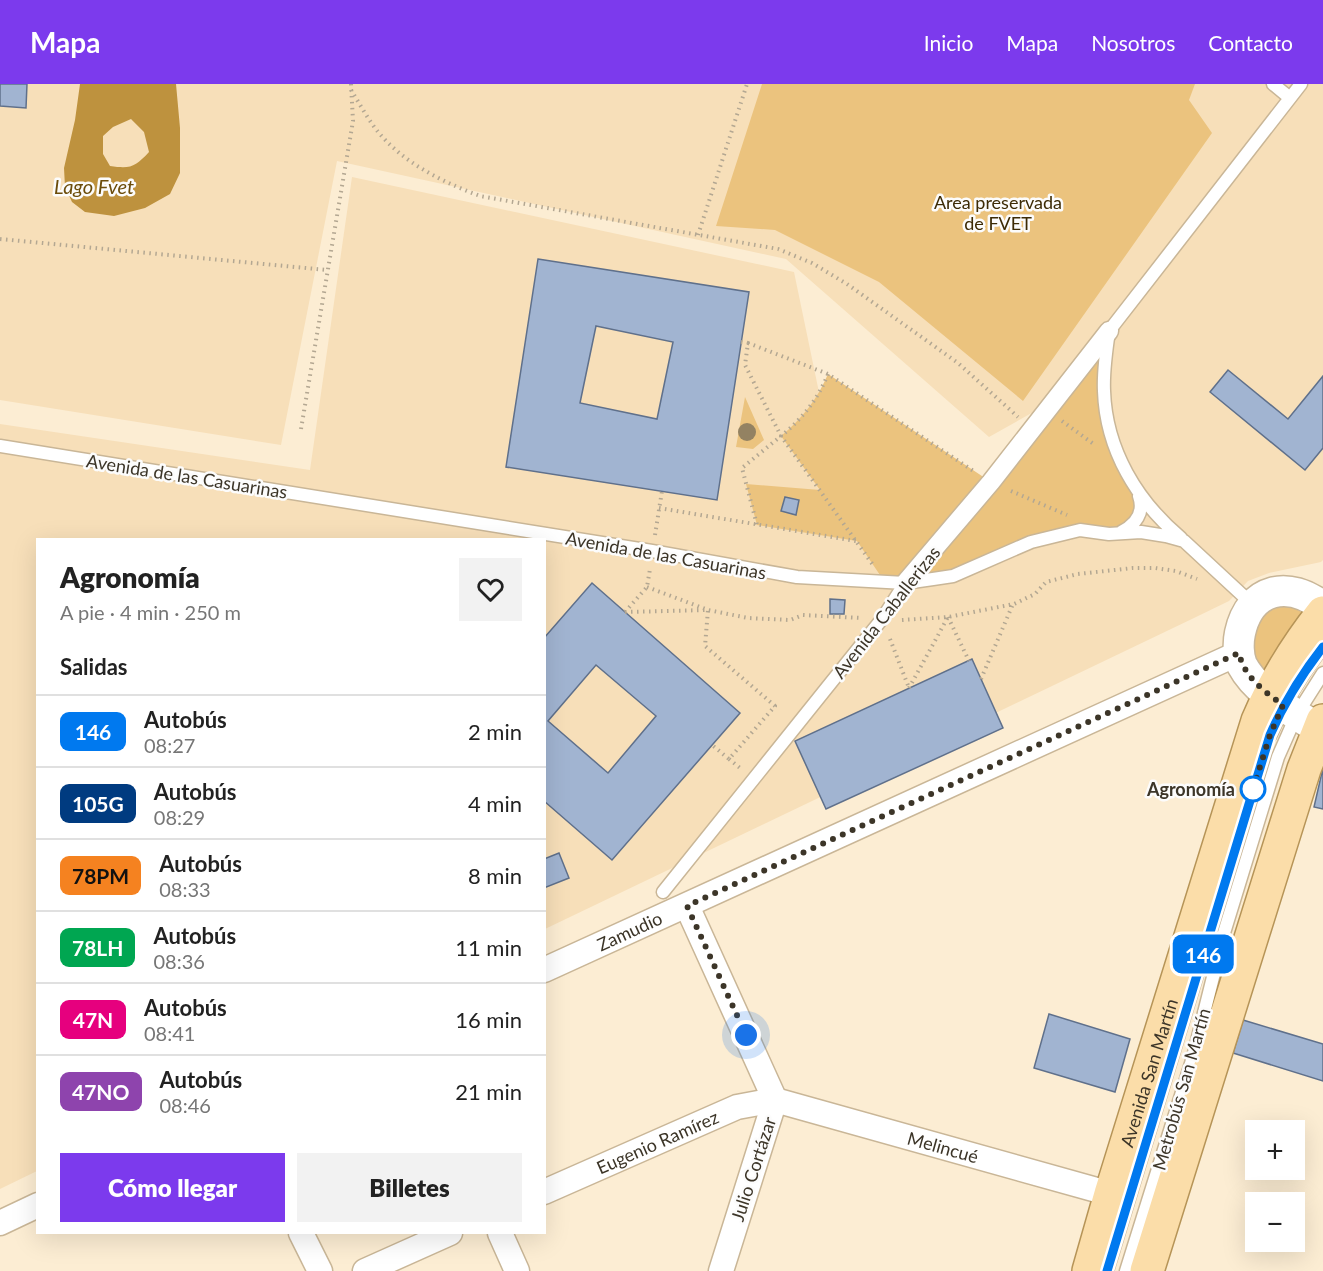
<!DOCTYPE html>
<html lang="es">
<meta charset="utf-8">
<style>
:root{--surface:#fff;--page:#f2f2f2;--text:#222;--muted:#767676;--line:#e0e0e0;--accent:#7c3aed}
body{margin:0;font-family:Lato,sans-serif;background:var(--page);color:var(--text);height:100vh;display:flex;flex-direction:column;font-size:22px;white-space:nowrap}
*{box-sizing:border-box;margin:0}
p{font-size:20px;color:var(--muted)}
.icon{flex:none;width:33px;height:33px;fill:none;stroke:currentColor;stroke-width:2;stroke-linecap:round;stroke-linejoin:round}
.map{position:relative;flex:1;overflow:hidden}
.panel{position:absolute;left:36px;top:454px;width:510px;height:696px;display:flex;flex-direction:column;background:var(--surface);border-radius:0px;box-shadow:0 6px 24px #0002}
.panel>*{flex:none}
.badge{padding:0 12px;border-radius:9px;font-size:21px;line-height:39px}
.tools{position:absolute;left:1245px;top:1036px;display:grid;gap:12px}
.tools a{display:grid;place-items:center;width:60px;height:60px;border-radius:0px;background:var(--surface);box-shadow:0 6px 24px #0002;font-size:30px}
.you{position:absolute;width:30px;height:30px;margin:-15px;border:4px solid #fff;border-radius:50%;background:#1a73e8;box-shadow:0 0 0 9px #1a73e833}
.map>.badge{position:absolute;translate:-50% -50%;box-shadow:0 0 0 3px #fff}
h2{padding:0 24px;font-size:22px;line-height:54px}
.round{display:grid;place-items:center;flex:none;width:63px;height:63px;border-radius:0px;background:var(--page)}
.overview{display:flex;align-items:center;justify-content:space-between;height:102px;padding:0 24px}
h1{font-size:28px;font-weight:800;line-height:45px}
.button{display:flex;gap:12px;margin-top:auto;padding:12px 24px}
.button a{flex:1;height:69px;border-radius:0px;background:var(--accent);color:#fff;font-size:24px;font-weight:800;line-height:69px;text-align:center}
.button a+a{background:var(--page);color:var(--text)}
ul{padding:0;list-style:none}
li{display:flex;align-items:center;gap:18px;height:72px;padding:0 24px;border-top:2px solid var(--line)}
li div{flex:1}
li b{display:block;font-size:22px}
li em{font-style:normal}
li .badge{min-width:66px;font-weight:700;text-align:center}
header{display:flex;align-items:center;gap:36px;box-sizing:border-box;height:84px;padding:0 30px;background:var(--accent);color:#fff}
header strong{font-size:28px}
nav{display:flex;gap:33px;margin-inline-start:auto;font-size:21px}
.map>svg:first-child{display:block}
.built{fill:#f7dfb9}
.green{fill:#ebc37e}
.water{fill:#be923e;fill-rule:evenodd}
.building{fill:#a1b4d1;stroke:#5f708b;stroke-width:1.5;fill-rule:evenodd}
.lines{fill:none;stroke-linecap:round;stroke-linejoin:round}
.service-casing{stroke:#c9b697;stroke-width:15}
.pedestrian-casing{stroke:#c9b697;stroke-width:21}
.minor-casing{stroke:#c9b697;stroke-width:27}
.tertiary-casing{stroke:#c9b697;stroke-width:33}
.primary-casing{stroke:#b69457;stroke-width:36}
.path{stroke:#b3a792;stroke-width:4;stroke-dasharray:1.5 4.5;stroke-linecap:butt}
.service{stroke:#fff;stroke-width:12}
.pedestrian{stroke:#fff;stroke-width:18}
.minor{stroke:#fff;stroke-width:24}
.tertiary{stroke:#fff;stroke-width:30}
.primary{stroke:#fbdda9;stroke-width:33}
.tree{fill:#938262}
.line-casing{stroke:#fff;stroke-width:14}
.line{stroke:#0079ef;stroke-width:9}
.walk{stroke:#3c3528;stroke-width:6;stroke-dasharray:0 10.8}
.stop-dot{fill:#fff;stroke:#0079ef;stroke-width:3}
.labels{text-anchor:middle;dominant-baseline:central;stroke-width:5;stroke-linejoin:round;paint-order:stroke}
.park-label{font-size:18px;fill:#3d2b05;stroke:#fcfcfc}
.street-label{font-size:18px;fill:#3c3528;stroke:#fcfcfc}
.stop-label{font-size:18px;font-weight:bold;fill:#3c3528;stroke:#fcfcfc;text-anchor:end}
.water-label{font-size:20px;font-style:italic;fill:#6c4d0b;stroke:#fcfcfc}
</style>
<header>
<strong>Mapa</strong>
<nav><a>Inicio</a><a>Mapa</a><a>Nosotros</a><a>Contacto</a></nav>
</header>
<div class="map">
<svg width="1323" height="1187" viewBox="0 0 1323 1187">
<rect width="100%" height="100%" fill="#fcedd3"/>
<path class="built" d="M 0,0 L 1323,0 L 1323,476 L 1321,478 L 1269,489 L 1248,497 L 1229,517 L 1194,534 L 545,845 L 544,456 L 38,456 L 37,1087 L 0,1105 L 0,340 L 310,386 L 352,93 L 794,188 L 847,443 L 1042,376 L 1055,316 L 989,353 L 786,175 L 337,77 L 281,361 L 0,316 Z"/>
<path class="green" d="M 762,0 L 1195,0 L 1189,16 L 1212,49 L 1023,317 L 879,198 L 775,146 L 716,142 Z
M 1109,247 L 1108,339 L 1141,417 L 1130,444 L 1080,446 L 953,492 L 884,497 L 857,457 L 757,441 L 746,400 L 820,406 L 781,352 C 802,335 818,314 828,290 L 991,398 Z
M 745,313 L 764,356 L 753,365 L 736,363 Z
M 1284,522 L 1293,523 L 1310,533 L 1268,594 L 1256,577 L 1252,567 L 1253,545 L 1266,527 Z"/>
<path class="water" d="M 80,0 L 176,0 L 180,44 L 180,89 L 170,110 L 145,124 L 114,132 L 85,128 L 72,118 L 65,103 L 64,84 L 75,36 ZM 131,35 L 144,48 L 149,68 C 135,83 131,85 110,82 L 103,70 L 103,52 L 113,43 Z"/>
<path class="building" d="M 0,0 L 27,0 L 26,24 L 0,22 Z
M 538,175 L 749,208 L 717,416 L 506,383 ZM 596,242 L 673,258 L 657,335 L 580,319 Z
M 1228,286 L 1288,335 L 1323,292 L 1323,364 L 1305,386 L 1210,308 Z
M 785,413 L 799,416 L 796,431 L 781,427 Z
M 592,499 L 740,629 L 612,776 L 544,717 L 544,554 ZM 596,581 L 656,632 L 608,689 L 548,637 Z
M 830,515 L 845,516 L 844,530 L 830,530 Z
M 972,575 L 1003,644 L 826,725 L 795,657 Z
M 1323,684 L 1323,725 L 1314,723 Z
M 559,769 L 569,794 L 544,804 L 544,775 Z
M 1049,930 L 1130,955 L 1115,1008 L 1034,984 Z
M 1243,936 L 1323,960 L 1323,997 L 1233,969 Z"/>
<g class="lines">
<g class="service-casing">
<path id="service" d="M 1273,0 L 1290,14
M 0,362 L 652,467 L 797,493 L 905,499 L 933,495 L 953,492 L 1031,458 L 1080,446 L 1109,450 L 1141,448 L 1166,452 L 1184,457 L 1252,520
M 1121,448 C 1135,441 1145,429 1139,412
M 1181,454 C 1137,417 1106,366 1104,307 C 1103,287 1106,267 1109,247 L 1301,0
M 1270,652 C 1284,619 1301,591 1323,563
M 663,808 L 882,535 L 905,499
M 1107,1187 L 1227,792
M 1126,1187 L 1193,973 L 1224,849 L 1278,673 L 1297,630 L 1323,589"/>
</g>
<g class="pedestrian-casing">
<path id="pedestrian" d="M 905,499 L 991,398 L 1109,247"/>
</g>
<g class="minor-casing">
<g id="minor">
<path d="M 687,822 L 775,1016 L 721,1187"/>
<path id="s1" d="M 544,886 L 1239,569"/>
<path id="s2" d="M 544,1108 L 737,1023 L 775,1016 L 1111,1110"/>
<path d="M 0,1139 L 38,1121"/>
<path d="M 301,1149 L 320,1187"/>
<path d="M 500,1149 L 517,1187"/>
<path d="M 365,1187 L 450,1149"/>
</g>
</g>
<g class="tertiary-casing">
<path id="tertiary" d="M 1323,523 C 1289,496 1250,503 1240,549 C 1238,558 1238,572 1242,581 C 1258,611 1296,629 1323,648"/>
</g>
<g class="primary-casing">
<g id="primary">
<path id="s3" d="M 1089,1187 L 1111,1110 L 1258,637 C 1275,597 1296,563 1323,529"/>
<path d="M 1147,1187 L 1304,685 L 1323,637"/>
</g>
</g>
<path class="path" d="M 351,6 C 360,20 368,36 379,49 C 405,80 443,98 480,112 L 778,165 L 812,179 L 847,200 L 958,279 L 1018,333
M 698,151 L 747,0
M 0,155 L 327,186
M 741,258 L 748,259 L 745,281 L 781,352 L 742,384 L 757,441
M 748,259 L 828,290 L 975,388
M 828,290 C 818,315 802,335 781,352 L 873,481
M 1062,337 L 1095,361
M 301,345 L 353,37 L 351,0
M 1011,407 L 1067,431
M 659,424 L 856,457
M 655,451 L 662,407
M 647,503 L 708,526 L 748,534 L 790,536 L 803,531 L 861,534
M 625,528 L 708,526 L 705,562 L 775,622 L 729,675 L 712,661
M 625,528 L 647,503 L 650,485
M 948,533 L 969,577
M 902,536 L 948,533 L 1014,520 L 1035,510 L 1046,498 L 1078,490 L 1133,484 L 1155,484 L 1176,487 L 1197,495
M 890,555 L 909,604
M 981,595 L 1013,520
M 909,604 L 948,533
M 729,675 L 740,684"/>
<use href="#service" class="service"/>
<use href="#pedestrian" class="pedestrian"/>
<use href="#minor" class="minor"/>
<use href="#tertiary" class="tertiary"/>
<use href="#primary" class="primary"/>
</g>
<circle class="tree" cx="747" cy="348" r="9"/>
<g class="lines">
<g class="line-casing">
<path id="line" d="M 1107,1187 L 1270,651 C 1284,619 1301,591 1323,563"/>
</g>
<use href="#line" class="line"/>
<path class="walk" d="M 746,951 L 687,822 L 1239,569 C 1244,593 1264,607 1283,621 L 1270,651 L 1253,705"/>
</g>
<circle class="stop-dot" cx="1253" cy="705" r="12"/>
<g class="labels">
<g class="park-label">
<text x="998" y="118">Area preservada<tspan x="998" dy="21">de FVET</tspan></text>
</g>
<g class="street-label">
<text transform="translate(187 392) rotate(9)">Avenida de las Casuarinas</text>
<text transform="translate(666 471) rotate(10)">Avenida de las Casuarinas</text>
<text transform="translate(886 528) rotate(-52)">Avenida Caballerizas</text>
<text stroke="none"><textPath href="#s1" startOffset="94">Zamudio</textPath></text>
<text stroke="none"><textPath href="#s3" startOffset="207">Avenida San Martín</textPath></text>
<text transform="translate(1181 1005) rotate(-74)">Metrobús San Martín</text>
<text stroke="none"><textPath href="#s2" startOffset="124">Eugenio Ramírez</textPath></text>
<text stroke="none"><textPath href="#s2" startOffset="424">Melincué</textPath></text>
<text transform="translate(753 1085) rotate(-72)">Julio Cortázar</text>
</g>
<g class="stop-label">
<text x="1235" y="705">Agronomía</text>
</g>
<g class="water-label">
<text x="94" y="102">Lago Fvet</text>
</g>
</g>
</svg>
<div class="tools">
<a>+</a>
<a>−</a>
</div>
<div class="you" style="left:746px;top:951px"></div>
<b class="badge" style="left:1203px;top:870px;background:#0079ef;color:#fff">146</b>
<section class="panel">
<div class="overview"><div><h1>Agronomía</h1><p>A pie · 4 min · 250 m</p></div><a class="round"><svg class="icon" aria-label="heart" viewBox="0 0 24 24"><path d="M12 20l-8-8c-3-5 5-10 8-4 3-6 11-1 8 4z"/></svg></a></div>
<h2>Salidas</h2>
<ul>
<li><span class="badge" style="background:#0079ef;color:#fff">146</span><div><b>Autobús</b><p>08:27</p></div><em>2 min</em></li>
<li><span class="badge" style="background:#003b80;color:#fff">105G</span><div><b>Autobús</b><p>08:29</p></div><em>4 min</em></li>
<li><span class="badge" style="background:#f58220;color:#111">78PM</span><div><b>Autobús</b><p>08:33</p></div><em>8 min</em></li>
<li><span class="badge" style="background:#00a651;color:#fff">78LH</span><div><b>Autobús</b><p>08:36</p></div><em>11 min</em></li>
<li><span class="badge" style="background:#e6007e;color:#fff">47N</span><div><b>Autobús</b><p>08:41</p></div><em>16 min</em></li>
<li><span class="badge" style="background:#8e44ad;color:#fff">47NO</span><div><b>Autobús</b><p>08:46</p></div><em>21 min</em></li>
</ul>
<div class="button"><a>Cómo llegar</a><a>Billetes</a></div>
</section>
</div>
